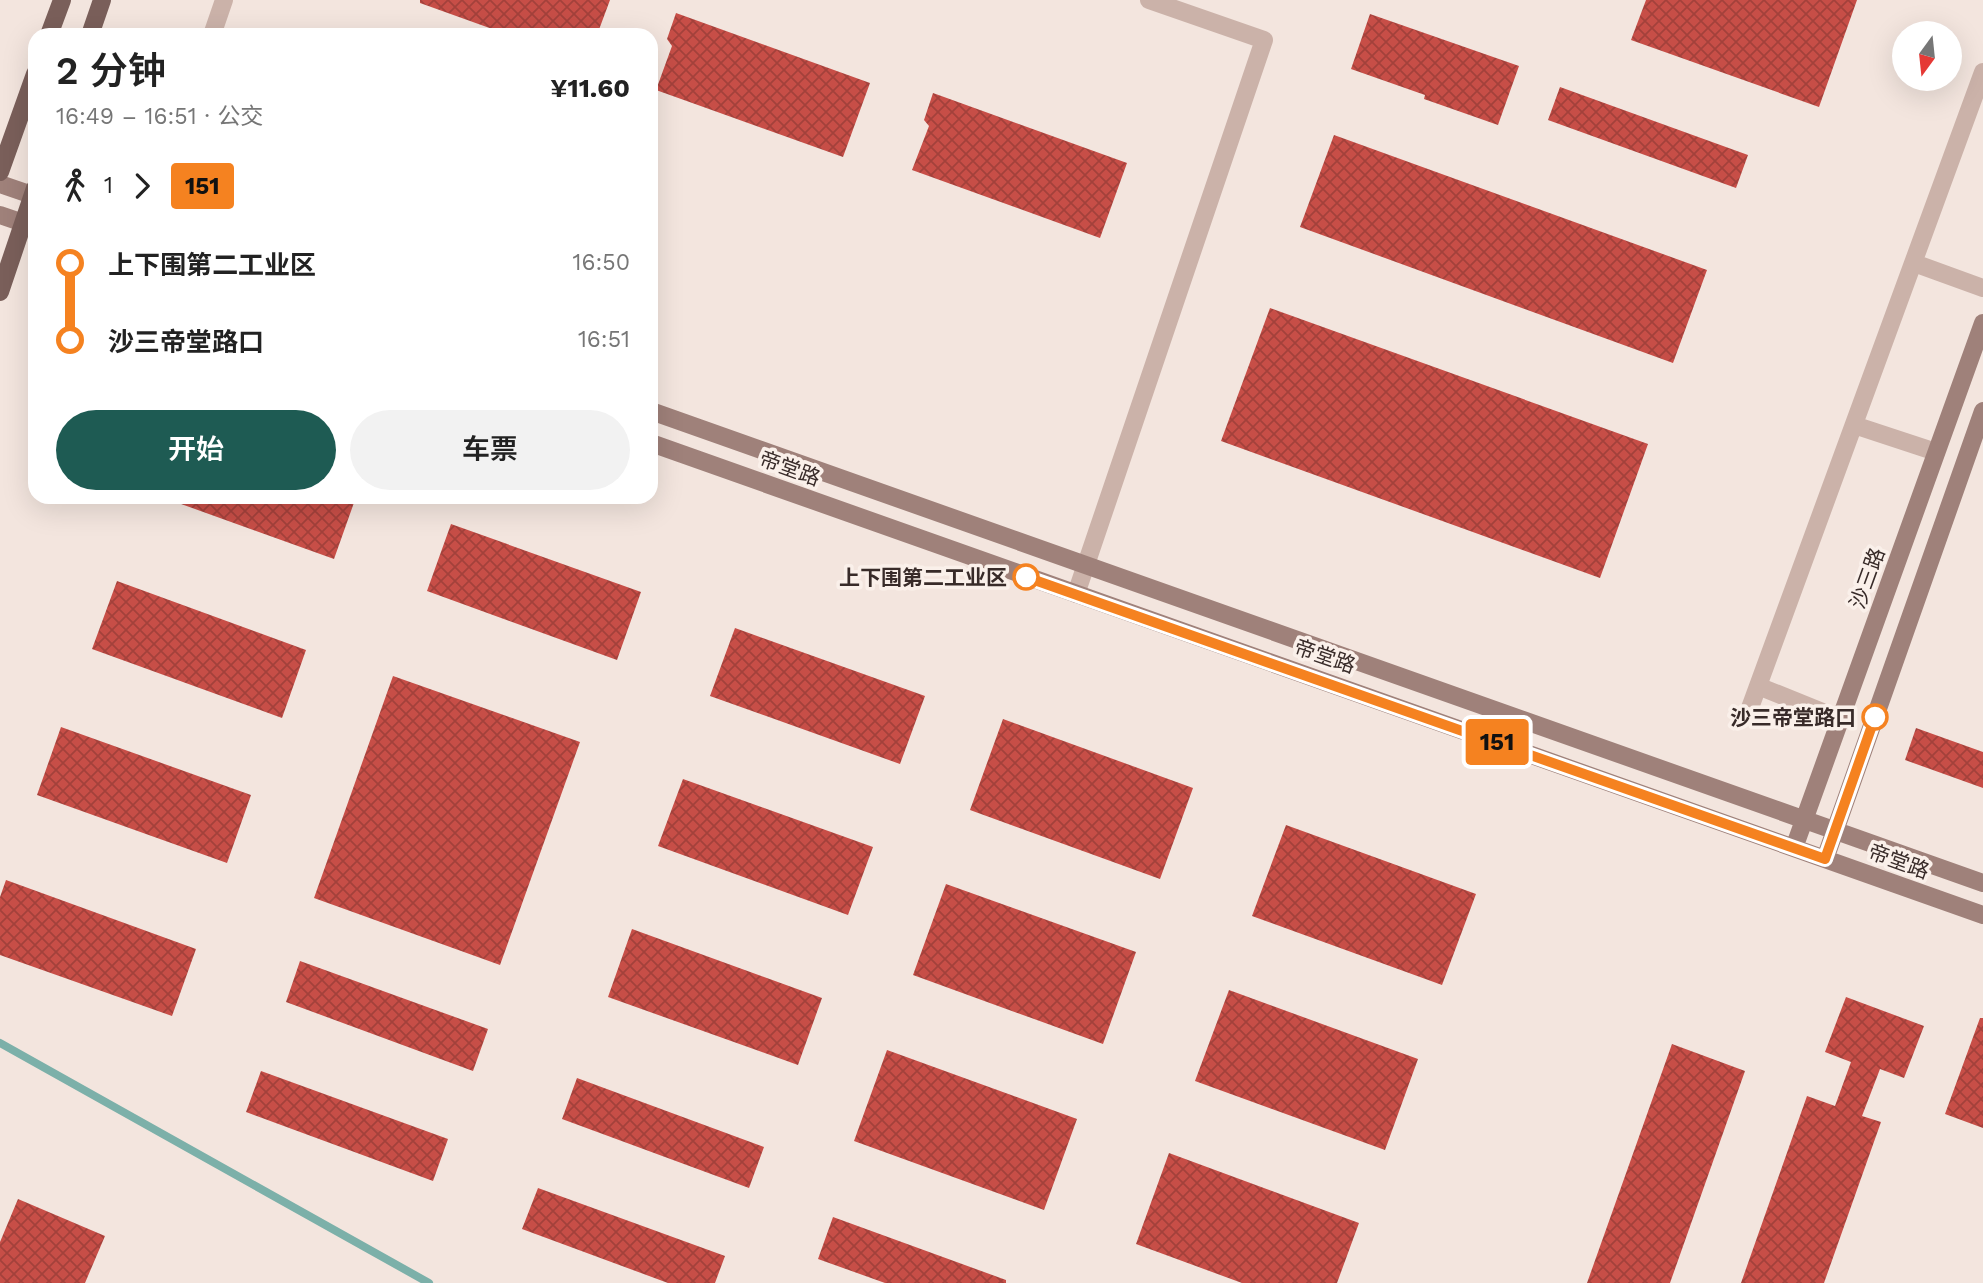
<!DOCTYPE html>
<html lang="zh">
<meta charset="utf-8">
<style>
:root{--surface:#fff;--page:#f2f2f2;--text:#222;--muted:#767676;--accent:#1e5b53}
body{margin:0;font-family:"Work Sans","Noto Sans SC",sans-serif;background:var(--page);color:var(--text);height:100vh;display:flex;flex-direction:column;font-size:26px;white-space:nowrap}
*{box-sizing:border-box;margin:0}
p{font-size:23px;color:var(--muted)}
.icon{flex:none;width:38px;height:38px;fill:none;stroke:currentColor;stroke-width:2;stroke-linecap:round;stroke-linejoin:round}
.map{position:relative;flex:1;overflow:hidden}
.drawer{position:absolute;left:28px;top:28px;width:630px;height:476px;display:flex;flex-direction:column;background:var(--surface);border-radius:21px;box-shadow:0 7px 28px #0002}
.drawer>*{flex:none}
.badge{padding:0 14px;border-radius:5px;font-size:24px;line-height:46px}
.needle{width:46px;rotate:195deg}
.tools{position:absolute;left:1892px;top:21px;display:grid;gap:14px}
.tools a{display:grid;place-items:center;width:70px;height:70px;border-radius:50%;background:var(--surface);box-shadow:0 7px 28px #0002;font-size:35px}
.map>.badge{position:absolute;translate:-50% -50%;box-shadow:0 0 0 4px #fff}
.legs{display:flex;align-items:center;gap:10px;height:77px;padding:0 28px;font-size:23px}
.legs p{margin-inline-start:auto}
.overview{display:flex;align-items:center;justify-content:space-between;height:119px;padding:0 28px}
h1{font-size:38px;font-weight:600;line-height:52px}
.action{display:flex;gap:14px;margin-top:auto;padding:14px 28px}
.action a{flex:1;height:80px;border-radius:42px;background:var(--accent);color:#fff;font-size:28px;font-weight:600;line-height:80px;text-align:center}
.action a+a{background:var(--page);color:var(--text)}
ul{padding:0 28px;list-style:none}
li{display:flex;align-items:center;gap:24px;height:77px;font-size:26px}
li i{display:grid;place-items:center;width:10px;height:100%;margin:0 9px;background:currentColor}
li i::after{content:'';width:18px;height:18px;margin:-9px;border:5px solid;border-radius:50%;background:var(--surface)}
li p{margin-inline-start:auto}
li:first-child i{background:linear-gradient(#0000 50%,currentColor 0)}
li:last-child i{background:linear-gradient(currentColor 50%,#0000 0)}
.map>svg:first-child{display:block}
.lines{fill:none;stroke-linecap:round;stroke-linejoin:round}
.stream{stroke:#7cb0a9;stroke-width:8}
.building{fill:url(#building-cross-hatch)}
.street{stroke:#cbb2a9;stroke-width:18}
.secondary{stroke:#9f817a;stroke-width:18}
.primary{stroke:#7a5f5a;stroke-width:18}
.line-1-casing{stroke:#fff;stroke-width:16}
.line-1{stroke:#f58220;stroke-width:10}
.stop-1-dot{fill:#fff;stroke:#f58220;stroke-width:3.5}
.labels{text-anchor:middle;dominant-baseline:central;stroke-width:7;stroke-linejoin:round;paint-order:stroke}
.street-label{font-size:21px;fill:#382b29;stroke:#faf0ea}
.stop-label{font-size:21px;font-weight:bold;fill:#382b29;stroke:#faf0ea;text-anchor:end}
</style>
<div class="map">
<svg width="1983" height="1283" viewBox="0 0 1983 1283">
<defs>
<pattern id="building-cross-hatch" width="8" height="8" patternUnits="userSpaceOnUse" patternTransform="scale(1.75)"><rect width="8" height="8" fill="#c74e47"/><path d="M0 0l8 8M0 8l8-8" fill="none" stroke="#a3413b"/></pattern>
</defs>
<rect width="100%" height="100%" fill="#f3e5de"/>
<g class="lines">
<path class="stream" d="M 0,1043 L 429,1283"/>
</g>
<path class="building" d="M 420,0 L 610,0 L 597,35 L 509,35 L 420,3 Z
M 1646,0 L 1857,0 L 1819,107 L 1631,40 Z
M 676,13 L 870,83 L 843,157 L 656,90 L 672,46 L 667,39 Z
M 1370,14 L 1519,66 L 1498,125 L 1424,99 L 1425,95 L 1351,69 Z
M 1560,87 L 1748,155 L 1736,188 L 1548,120 Z
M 933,93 L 1127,163 L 1100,238 L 912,170 L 929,126 L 924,120 Z
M 1334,135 L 1707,270 L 1673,363 L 1300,227 Z
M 1270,308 L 1648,444 L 1600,578 L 1221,441 Z
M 171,497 L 356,497 L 334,559 L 170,500 Z
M 451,524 L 641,592 L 617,660 L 427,591 Z
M 117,581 L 306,650 L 282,718 L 92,649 Z
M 735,628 L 925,696 L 900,764 L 710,696 Z
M 393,676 L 580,742 L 500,965 L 314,898 Z
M 1003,719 L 1193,788 L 1160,879 L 970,810 Z
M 61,727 L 251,795 L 227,863 L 37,795 Z
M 1916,728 L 1983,752 L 1983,788 L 1905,760 Z
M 683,779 L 873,847 L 848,915 L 658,846 Z
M 1286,825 L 1476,894 L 1442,985 L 1252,916 Z
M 6,880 L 196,949 L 172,1016 L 0,955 L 0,897 Z
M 946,884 L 1136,952 L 1103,1044 L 913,975 Z
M 632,929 L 822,998 L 798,1065 L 608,997 Z
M 300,961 L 488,1029 L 473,1071 L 286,1002 Z
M 1229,990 L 1418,1059 L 1385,1150 L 1195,1081 Z
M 1846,997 L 1924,1026 L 1904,1078 L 1880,1069 L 1862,1116 L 1881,1122 L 1824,1283 L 1741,1283 L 1807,1096 L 1835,1106 L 1851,1062 L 1825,1052 Z
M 1980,1018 L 1983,1018 L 1983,1128 L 1945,1114 Z
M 1672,1044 L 1745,1071 L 1670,1283 L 1587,1283 Z
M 887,1050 L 1077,1119 L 1044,1210 L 854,1141 Z
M 261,1071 L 448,1139 L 433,1181 L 246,1112 Z
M 577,1078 L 764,1147 L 749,1188 L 562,1119 Z
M 1169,1153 L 1359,1223 L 1337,1283 L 1242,1283 L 1136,1244 Z
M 538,1188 L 725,1256 L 715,1283 L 668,1283 L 522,1229 Z
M 18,1199 L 105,1236 L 85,1283 L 0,1283 L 0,1242 Z
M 833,1217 L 1006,1280 L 1006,1283 L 885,1283 L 818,1259 Z"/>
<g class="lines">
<path class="street" d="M 212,35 L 224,0
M 1914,263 L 1983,288
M 1854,425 L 1936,452
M 1076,594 L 1264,40 L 1149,0
M 1758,686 L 1840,719
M 1747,716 L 1983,72"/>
<path class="secondary" d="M 0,184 L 35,196
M 0,215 L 35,227
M 651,411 L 1983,883
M 651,443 L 1983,915
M 1794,848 L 1983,323
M 1825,859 L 1983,411"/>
<path class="primary" d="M 49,35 L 62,0
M 90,35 L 102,0
M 0,172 L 35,74
M 0,292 L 35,188"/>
</g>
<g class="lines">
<g class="line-1-casing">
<path id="line-1" d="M 1026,577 L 1825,859 L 1875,717"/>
</g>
<use href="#line-1" class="line-1"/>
</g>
<g class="stop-1-dot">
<circle cx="1026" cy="577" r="12"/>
<circle cx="1875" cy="717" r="12"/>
</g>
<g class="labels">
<g class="street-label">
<text transform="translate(790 468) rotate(20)">帝堂路</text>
<text transform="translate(1867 578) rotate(-70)">沙三路</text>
<text transform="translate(1325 656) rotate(19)">帝堂路</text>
<text transform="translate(1899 861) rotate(20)">帝堂路</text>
</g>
<g class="stop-label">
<text x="1007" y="577">上下围第二工业区</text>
<text x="1856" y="717">沙三帝堂路口</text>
</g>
</g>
</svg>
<div class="tools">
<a><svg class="needle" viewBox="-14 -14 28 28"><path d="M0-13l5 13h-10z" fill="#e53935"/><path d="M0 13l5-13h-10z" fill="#767676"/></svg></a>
</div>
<b class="badge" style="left:1497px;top:742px;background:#f58220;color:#111">151</b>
<section class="drawer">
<div class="overview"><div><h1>2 分钟</h1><p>16:49 – 16:51 · 公交</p></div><b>¥11.60</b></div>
<div class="legs"><svg class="icon" aria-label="walk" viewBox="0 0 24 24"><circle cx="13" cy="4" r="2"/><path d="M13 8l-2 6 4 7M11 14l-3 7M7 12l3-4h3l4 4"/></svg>1<svg class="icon" aria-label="forward" viewBox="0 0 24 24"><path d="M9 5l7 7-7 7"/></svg><b class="badge" style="background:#f58220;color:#111">151</b></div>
<ul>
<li><i style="color:#f58220"></i><b>上下围第二工业区</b><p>16:50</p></li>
<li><i style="color:#f58220"></i><b>沙三帝堂路口</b><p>16:51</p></li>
</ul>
<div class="action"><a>开始</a><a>车票</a></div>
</section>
</div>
